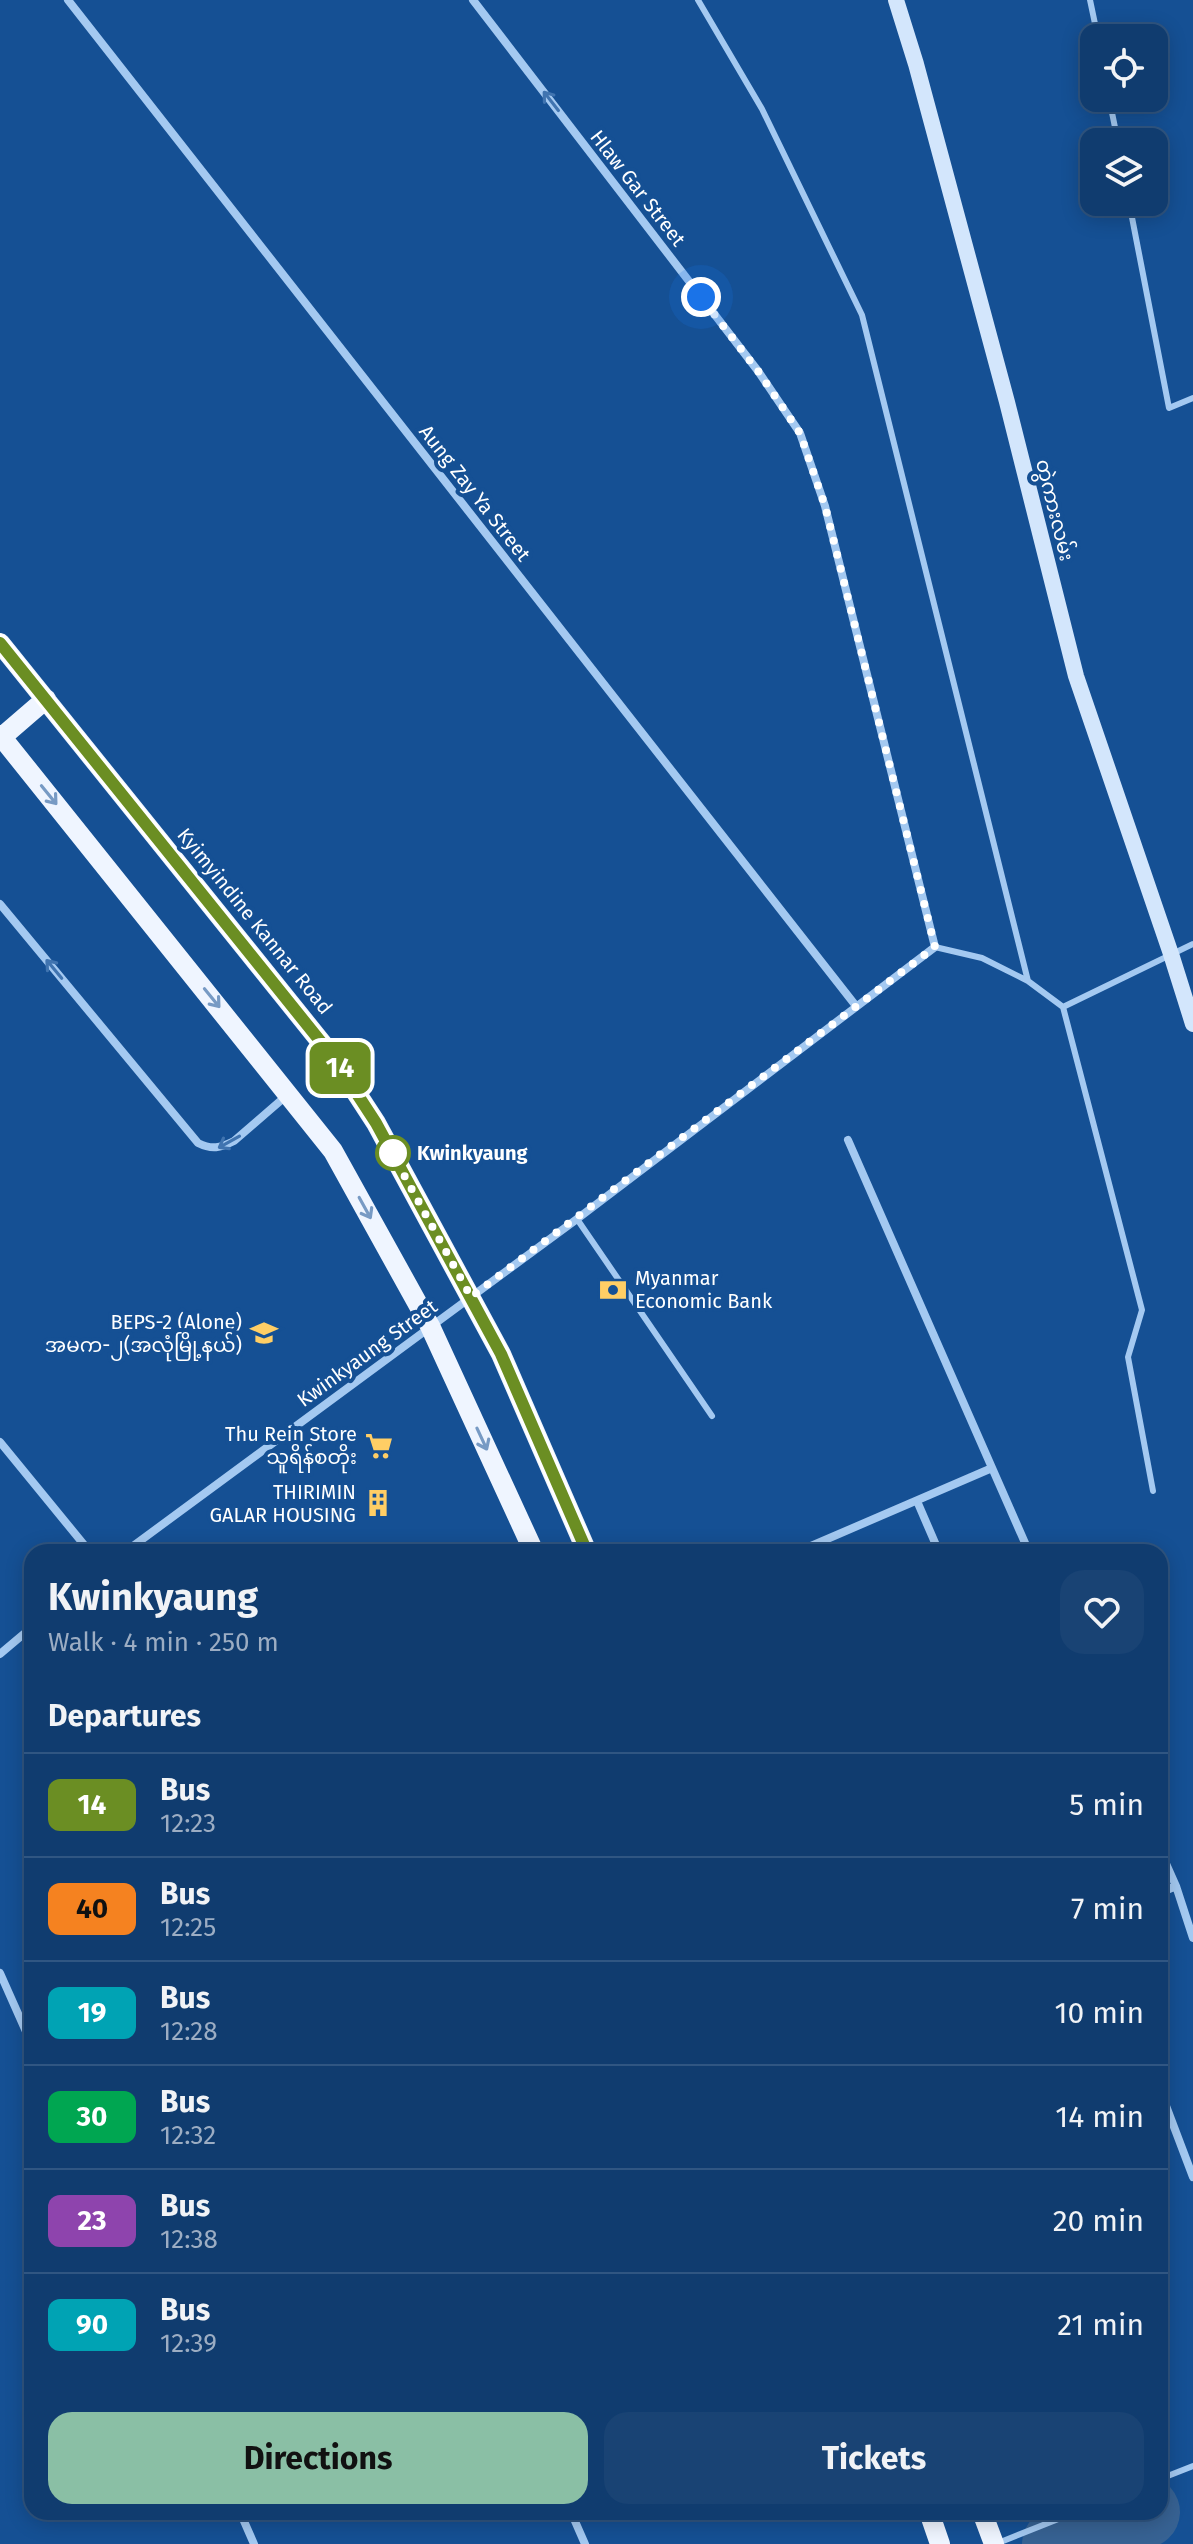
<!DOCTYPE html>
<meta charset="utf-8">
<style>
:root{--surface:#103c6f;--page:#194374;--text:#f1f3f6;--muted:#9cadc3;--line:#305682;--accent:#8abfa5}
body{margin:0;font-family:"Fira Sans","Noto Sans Myanmar",sans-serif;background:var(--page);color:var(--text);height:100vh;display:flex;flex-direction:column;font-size:30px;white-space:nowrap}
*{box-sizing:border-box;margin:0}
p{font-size:26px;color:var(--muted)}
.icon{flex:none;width:44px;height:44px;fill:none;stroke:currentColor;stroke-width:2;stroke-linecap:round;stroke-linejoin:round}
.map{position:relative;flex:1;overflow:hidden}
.details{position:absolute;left:24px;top:1544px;width:1144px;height:976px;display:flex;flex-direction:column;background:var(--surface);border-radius:24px;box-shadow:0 4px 20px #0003,0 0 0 2px var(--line)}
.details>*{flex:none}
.badge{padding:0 16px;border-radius:12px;font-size:28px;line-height:52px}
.fabs{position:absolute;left:1080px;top:24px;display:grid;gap:16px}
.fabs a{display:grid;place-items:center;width:88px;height:88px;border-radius:16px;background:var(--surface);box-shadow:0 4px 20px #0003,0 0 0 2px var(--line);font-size:40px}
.you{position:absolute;width:40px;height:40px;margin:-20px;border:6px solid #fff;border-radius:50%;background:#1a73e8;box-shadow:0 0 0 12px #1a73e833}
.map>.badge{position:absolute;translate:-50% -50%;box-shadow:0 0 0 4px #fff}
h2{padding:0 24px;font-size:30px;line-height:72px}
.round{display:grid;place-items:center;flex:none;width:84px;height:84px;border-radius:24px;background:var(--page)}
.summary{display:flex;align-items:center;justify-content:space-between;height:136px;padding:0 24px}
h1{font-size:38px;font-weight:700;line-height:60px}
.action{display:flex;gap:16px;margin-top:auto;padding:16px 24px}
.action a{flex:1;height:92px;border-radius:24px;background:var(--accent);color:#111;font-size:32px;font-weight:700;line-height:92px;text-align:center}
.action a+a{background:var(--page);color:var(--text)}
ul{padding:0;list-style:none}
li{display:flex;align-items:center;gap:24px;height:104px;padding:0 24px;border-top:2px solid var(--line)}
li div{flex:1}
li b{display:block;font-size:30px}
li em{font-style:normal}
li .badge{min-width:88px;font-weight:700;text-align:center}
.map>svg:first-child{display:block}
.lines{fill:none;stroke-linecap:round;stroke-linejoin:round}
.river{stroke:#376293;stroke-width:72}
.lane{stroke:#a4c9f1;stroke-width:6}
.street{stroke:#a4c9f1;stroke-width:8}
.secondary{stroke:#d3e6fc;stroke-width:16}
.primary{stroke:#eff5ff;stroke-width:20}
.oneway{stroke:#4074b0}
.oneway2{stroke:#779ac4}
.line-casing{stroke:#fff;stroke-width:18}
.line{stroke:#6b8e23;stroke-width:12}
.walk{stroke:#fff;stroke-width:8;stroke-dasharray:0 14.4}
.stop-dot{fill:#fff;stroke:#6b8e23;stroke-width:4}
.labels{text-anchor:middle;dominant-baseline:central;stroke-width:8;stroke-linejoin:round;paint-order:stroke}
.street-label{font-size:20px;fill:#fff;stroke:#155094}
.stop-label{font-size:20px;font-weight:bold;fill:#fff;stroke:#155094;text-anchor:start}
.poi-label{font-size:20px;fill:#fff;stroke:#155094;text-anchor:end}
</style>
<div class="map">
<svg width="1193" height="2544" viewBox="0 0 1193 2544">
<rect width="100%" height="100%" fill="#155094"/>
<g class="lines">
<path class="river" d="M 1058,2544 L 1144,2512"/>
<path class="lane" d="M 698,0 L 762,109 L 862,315 L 1028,981
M 1090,0 L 1098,38
M 1109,98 L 1118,142
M 1129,202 L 1169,408 L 1193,398
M 935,947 L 982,958 L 1028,981 L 1063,1007 L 1142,1310 L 1128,1357 L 1153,1491
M 1063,1007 L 1193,944
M 577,1219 L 712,1416
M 1160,2479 L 1193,2466
M 998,2543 L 1076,2512"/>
<path class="street" d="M 68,0 L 856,1006
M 0,904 L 198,1143 C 212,1150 220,1148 234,1141 L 286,1096
M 848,1140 L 1029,1552
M 0,1442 L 90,1552
M 917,1501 L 939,1552
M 125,1552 L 577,1219 L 935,947 L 825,506 L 800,433 L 758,371 L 473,0
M 797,1552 L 992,1468
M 0,1654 L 32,1627
M 1160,1850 L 1176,1886 L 1193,1938
M 1160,1893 L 1176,1886
M 0,1973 L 32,2045
M 1160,2090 L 1193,2177
M 240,2512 L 254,2544
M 571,2512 L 585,2544"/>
<path class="secondary" d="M 896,0 L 916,64 L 1007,402 L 1076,676 L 1171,954 L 1193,1024"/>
<path class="primary" d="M 0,643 L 333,1057 L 376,1123 L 501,1354 L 587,1552
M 0,735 L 333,1151 L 430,1326 L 534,1552
M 2,737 L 46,699
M 929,2512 L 940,2544
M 982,2512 L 994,2544"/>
</g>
<defs><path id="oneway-shaft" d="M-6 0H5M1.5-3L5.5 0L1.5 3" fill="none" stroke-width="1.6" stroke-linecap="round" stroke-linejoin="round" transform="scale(2)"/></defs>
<g class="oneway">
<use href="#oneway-shaft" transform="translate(551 101) rotate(-128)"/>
<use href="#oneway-shaft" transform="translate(54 969) rotate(-130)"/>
<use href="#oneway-shaft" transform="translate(229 1142) rotate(151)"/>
</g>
<g class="oneway2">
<use href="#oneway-shaft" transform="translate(49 795) rotate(51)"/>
<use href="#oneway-shaft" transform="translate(212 998) rotate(51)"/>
<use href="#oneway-shaft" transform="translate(365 1208) rotate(61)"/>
<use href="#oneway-shaft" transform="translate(482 1439) rotate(65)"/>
</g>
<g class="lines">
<g class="line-casing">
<path id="line" d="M 0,643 L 333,1057 L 376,1123 L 501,1354 L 587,1552"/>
</g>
<use href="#line" class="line"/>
<path class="walk" d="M 393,1153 L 388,1146 L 471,1297 L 935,947 L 825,506 L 800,433 L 758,371 L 701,297"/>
</g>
<defs>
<g id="bank-bare" transform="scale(2.16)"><path d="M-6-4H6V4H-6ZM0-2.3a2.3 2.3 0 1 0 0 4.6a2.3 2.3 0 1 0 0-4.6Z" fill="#ffce65" stroke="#155094" stroke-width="2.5" paint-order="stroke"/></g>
<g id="school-bare" transform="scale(2.16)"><path d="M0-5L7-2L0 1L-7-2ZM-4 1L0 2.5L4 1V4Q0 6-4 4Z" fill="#ffce65" stroke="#155094" stroke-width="2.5" paint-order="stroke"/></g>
<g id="supermarket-bare" transform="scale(2.16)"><path d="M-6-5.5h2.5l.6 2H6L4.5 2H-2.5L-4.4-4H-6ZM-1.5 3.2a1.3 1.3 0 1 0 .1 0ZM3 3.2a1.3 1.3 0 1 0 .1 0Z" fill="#ffce65" stroke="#155094" stroke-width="2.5" paint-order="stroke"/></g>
<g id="building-bare" transform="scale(2.16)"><path d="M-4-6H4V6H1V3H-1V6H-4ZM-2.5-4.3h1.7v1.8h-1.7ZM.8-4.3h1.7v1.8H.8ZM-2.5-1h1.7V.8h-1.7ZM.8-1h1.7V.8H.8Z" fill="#ffce65" stroke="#155094" stroke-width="2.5" paint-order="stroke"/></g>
</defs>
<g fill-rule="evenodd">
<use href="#bank-bare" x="613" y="1290"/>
<use href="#school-bare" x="264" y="1333"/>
<use href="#supermarket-bare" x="379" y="1446"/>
<use href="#building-bare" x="378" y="1503"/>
</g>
<circle class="stop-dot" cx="393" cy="1153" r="16"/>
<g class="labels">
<g class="street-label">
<text transform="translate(638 188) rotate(52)">Hlaw Gar Street</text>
<text transform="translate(475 493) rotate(52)">Aung Zay Ya Street</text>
<text transform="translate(1055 510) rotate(76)">တွဲကားလမ်း</text>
<text transform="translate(255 921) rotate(51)">Kyimyindine Kannar Road</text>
<text transform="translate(367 1353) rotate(-36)">Kwinkyaung Street</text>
</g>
<g class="stop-label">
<text x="417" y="1153">Kwinkyaung</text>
</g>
<g class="poi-label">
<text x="635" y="1278" text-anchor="start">Myanmar<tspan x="635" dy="23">Economic Bank</tspan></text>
<text x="242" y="1322">BEPS-2 (Alone)<tspan x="242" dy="23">အမက-၂(အလုံမြို့နယ်)</tspan></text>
<text x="357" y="1434">Thu Rein Store<tspan x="357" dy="23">သူရိန်စတိုး</tspan></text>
<text x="356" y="1492">THIRIMIN<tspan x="356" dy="23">GALAR HOUSING</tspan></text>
</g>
</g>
</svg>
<div class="fabs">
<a><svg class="icon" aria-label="locate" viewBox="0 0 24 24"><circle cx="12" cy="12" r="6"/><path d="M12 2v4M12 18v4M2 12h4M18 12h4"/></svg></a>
<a><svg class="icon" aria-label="layers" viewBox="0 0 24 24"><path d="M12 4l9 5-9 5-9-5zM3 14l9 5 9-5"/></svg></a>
</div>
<div class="you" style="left:701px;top:297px"></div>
<b class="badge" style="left:340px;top:1068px;background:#6b8e23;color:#fff">14</b>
<section class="details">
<div class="summary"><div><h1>Kwinkyaung</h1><p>Walk · 4 min · 250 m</p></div><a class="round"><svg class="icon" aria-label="heart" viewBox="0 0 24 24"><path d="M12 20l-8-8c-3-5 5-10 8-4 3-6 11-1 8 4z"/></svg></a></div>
<h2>Departures</h2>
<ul>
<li><span class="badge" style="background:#6b8e23;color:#fff">14</span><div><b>Bus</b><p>12:23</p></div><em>5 min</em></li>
<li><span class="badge" style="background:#f58220;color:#111">40</span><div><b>Bus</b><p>12:25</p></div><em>7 min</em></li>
<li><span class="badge" style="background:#00a3b4;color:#fff">19</span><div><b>Bus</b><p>12:28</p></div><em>10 min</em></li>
<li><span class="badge" style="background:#00a651;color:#fff">30</span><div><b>Bus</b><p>12:32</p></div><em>14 min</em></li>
<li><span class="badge" style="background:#8e44ad;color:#fff">23</span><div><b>Bus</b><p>12:38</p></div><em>20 min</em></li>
<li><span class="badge" style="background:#00a3b4;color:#fff">90</span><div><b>Bus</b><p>12:39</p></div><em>21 min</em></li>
</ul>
<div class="action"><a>Directions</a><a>Tickets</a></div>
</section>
</div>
